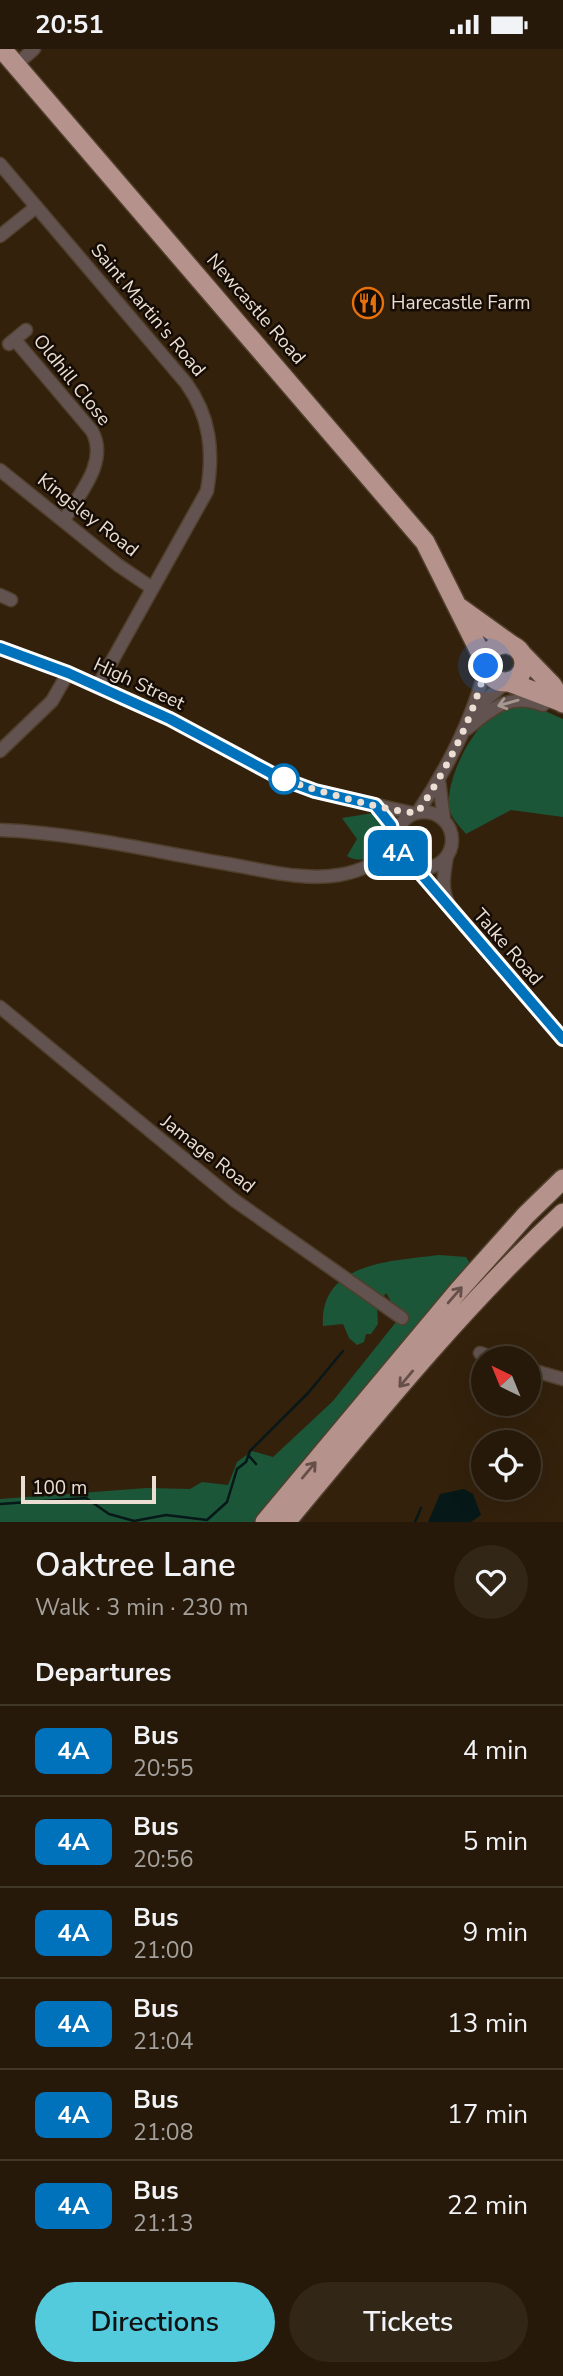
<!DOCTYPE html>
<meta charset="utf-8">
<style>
:root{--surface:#261909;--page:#322617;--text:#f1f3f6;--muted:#a4a09c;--line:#42382a;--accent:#54cadd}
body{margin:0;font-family:"Nunito Sans",sans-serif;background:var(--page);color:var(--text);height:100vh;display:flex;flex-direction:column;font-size:26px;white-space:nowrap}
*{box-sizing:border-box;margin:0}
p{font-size:23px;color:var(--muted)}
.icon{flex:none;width:38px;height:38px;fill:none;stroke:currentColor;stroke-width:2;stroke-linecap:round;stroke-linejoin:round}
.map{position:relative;height:1473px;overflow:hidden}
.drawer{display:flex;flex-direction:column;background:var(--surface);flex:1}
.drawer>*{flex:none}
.badge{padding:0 14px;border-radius:10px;font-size:24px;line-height:46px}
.needle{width:46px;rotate:317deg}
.tools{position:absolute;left:471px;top:1297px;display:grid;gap:14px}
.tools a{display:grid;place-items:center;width:70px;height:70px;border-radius:50%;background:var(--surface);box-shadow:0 7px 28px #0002,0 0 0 2px var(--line);font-size:35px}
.scale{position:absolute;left:21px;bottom:18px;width:135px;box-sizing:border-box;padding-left:7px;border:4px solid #ebded2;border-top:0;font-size:19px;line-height:24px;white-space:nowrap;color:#ebded2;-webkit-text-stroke:5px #150c05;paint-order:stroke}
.you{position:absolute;width:35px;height:35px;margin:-18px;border:5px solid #fff;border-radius:50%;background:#1a73e8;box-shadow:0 0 0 10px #1a73e833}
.map>.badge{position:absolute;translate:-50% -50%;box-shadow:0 0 0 4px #fff}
h2{padding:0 35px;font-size:26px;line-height:63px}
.round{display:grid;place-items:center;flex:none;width:74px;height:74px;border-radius:37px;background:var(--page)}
.head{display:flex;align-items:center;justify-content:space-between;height:119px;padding:0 35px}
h1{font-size:33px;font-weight:600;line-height:52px}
.cta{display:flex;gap:14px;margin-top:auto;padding:14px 35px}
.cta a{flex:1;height:80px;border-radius:42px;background:var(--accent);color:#111;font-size:28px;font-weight:600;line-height:80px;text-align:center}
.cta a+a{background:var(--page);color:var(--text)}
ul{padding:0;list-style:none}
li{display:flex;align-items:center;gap:21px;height:91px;padding:0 35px;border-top:2px solid var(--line)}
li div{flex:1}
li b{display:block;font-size:26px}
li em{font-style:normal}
li .badge{min-width:77px;font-weight:700;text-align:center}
.status{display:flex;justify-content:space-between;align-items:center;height:49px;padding:0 35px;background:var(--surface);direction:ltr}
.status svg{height:19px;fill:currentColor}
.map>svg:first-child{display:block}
.green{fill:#1b5638}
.water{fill:#071819}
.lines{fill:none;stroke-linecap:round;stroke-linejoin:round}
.stream{stroke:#071819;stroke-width:2.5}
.minor-casing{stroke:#503f2c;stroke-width:15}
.highway-casing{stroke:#503f2c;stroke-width:22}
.minor{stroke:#625350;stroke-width:12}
.highway{stroke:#b5928b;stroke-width:19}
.oneway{stroke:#a69891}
.oneway2{stroke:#654f48}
.line-casing{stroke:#fff;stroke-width:16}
.line{stroke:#0072bc;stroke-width:10}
.walk{stroke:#ebded2;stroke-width:7;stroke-dasharray:0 12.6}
.stop-dot{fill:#fff;stroke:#0072bc;stroke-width:3.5}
.labels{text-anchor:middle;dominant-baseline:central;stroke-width:5;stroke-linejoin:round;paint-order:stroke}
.poi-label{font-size:19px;fill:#ebded2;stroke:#150c05;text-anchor:start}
.street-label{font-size:19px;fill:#ebded2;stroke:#150c05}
</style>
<div class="status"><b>20:51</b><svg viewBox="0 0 49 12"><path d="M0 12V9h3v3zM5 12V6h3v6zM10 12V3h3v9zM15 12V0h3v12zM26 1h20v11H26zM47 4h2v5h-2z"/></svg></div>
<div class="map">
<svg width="563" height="1473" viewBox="0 0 563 1473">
<rect width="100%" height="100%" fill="#33210c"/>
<path class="green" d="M 531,656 L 563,670 L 563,768 L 511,761 L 466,785 C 461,779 452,770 450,762 C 442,732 478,664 509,657 C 515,655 524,656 531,656 Z
M 379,763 L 390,790 L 386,802 C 373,808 360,815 347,807 L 357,790 L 342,769 Z
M 439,1206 L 466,1208 L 471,1216 L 372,1329 L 256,1473 L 0,1473 L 0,1450 L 147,1439 L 190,1440 L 202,1433 L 228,1436 L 237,1413 L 252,1402 L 273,1408 L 333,1352 L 396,1273 L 396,1261 L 386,1244 L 377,1257 L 378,1275 L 371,1285 L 366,1285 L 364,1293 L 357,1296 L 349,1289 L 343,1275 L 323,1277 C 319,1212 395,1212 439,1206 Z"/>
<path class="water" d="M 464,1440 L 473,1445 L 481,1466 L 471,1473 L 428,1473 L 440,1445 Z"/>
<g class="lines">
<path class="stream" d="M 249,1407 L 256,1415
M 0,1455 L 86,1449 L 109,1465 L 134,1472 L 166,1466 L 207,1471 L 227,1453 L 237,1420 L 246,1413 L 250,1402 L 308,1344 L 343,1302
M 415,1473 L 421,1459"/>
<g class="minor-casing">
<path id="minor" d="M 16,16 L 34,0
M 0,115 L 186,334 C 210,367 214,402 207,442 L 98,637
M 0,187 L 36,158
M 15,291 L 92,382 C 109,413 79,445 64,471
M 9,295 L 26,281
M 0,421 L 118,516 L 152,539
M 0,546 L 11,551
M 0,599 L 68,624 L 171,670 L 280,729 L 315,742 L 412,764
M 473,661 L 507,633
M 467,680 C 491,660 510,643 543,656
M 0,702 L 52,652 L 68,624
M 439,732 L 444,771
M396 791a28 28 0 1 1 56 0a28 28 0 1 1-56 0Z
M 418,763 C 448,718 473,669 486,617
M 0,781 C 77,784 152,802 228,815 C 264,821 303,832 339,826 C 363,822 378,813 395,797
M 447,807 C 444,825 441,838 448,854
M 416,819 L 563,990
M 0,958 L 234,1151 L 402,1269
M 480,1304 L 494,1309
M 528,1320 L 563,1330"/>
</g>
<g class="highway-casing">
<path id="highway" d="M 2,0 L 425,493 L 486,615
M 460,559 L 513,597
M486 614a19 19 0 1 1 38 0a19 19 0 1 1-38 0Z
M 520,603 L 552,636 L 563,654
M 509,633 L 562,653
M 265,1473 L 459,1241 L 526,1166 L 563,1130
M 286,1473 C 375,1366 461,1259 563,1164"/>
</g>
<use href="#minor" class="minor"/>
<use href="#highway" class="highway"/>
</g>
<defs><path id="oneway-shaft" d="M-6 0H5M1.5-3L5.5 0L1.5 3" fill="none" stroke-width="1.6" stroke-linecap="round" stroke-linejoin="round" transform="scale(1.75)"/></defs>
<use class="oneway" href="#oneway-shaft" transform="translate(508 654) rotate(164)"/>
<g class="oneway2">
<use href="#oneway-shaft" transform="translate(455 1246) rotate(-49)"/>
<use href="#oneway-shaft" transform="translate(406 1330) rotate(130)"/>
<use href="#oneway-shaft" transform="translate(309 1421) rotate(-50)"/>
</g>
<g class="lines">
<g class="line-casing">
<path id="line" d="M 0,599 L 68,624 L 170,670 L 280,729 L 315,742 L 375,756 L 391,776 L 398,805 L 416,819 L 563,990"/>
</g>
<use href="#line" class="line"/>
<path class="walk" d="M 284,730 L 280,729 C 301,737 401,767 418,763 C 448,718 473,669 486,617"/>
</g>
<defs>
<g id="restaurant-ring" transform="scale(1.575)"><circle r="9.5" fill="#150c05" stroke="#e8710a" stroke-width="1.5"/><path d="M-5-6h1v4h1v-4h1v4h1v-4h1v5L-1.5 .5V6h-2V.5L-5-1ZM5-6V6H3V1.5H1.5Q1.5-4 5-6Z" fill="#e8710a"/></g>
</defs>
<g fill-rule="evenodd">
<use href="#restaurant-ring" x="368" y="254"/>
</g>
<circle class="stop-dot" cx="284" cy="730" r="14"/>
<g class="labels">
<g class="poi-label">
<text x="391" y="254">Harecastle Farm</text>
</g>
<g class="street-label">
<text transform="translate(256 260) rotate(49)">Newcastle Road</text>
<text transform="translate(148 261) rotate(50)">Saint Martin's Road</text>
<text transform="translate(72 331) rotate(51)">Oldhill Close</text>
<text transform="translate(88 466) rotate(38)">Kingsley Road</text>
<text transform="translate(139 635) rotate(25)">High Street</text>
<text transform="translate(508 898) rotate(49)">Talke Road</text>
<text transform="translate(208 1105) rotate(38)">Jamage Road</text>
</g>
</g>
</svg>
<div class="tools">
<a><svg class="needle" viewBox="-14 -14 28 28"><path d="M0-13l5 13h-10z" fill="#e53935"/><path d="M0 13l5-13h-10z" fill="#a4a09c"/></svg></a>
<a><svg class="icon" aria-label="locate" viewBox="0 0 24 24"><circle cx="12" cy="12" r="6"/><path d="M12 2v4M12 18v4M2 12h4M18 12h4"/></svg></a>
</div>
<div class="scale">100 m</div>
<div class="you" style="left:486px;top:617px"></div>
<b class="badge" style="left:398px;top:804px;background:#0072bc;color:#fff">4A</b>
</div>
<section class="drawer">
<div class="head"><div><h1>Oaktree Lane</h1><p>Walk · 3 min · 230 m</p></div><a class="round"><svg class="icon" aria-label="heart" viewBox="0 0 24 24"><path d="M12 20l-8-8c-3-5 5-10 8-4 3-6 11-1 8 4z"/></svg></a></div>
<h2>Departures</h2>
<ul>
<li><span class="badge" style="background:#0072bc;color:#fff">4A</span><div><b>Bus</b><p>20:55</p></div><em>4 min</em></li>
<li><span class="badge" style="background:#0072bc;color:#fff">4A</span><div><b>Bus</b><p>20:56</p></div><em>5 min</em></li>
<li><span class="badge" style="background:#0072bc;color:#fff">4A</span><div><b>Bus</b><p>21:00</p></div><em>9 min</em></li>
<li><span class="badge" style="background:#0072bc;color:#fff">4A</span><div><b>Bus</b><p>21:04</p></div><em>13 min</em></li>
<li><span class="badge" style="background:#0072bc;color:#fff">4A</span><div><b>Bus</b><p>21:08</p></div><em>17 min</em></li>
<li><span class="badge" style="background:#0072bc;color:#fff">4A</span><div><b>Bus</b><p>21:13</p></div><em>22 min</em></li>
</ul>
<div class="cta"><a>Directions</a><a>Tickets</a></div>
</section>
